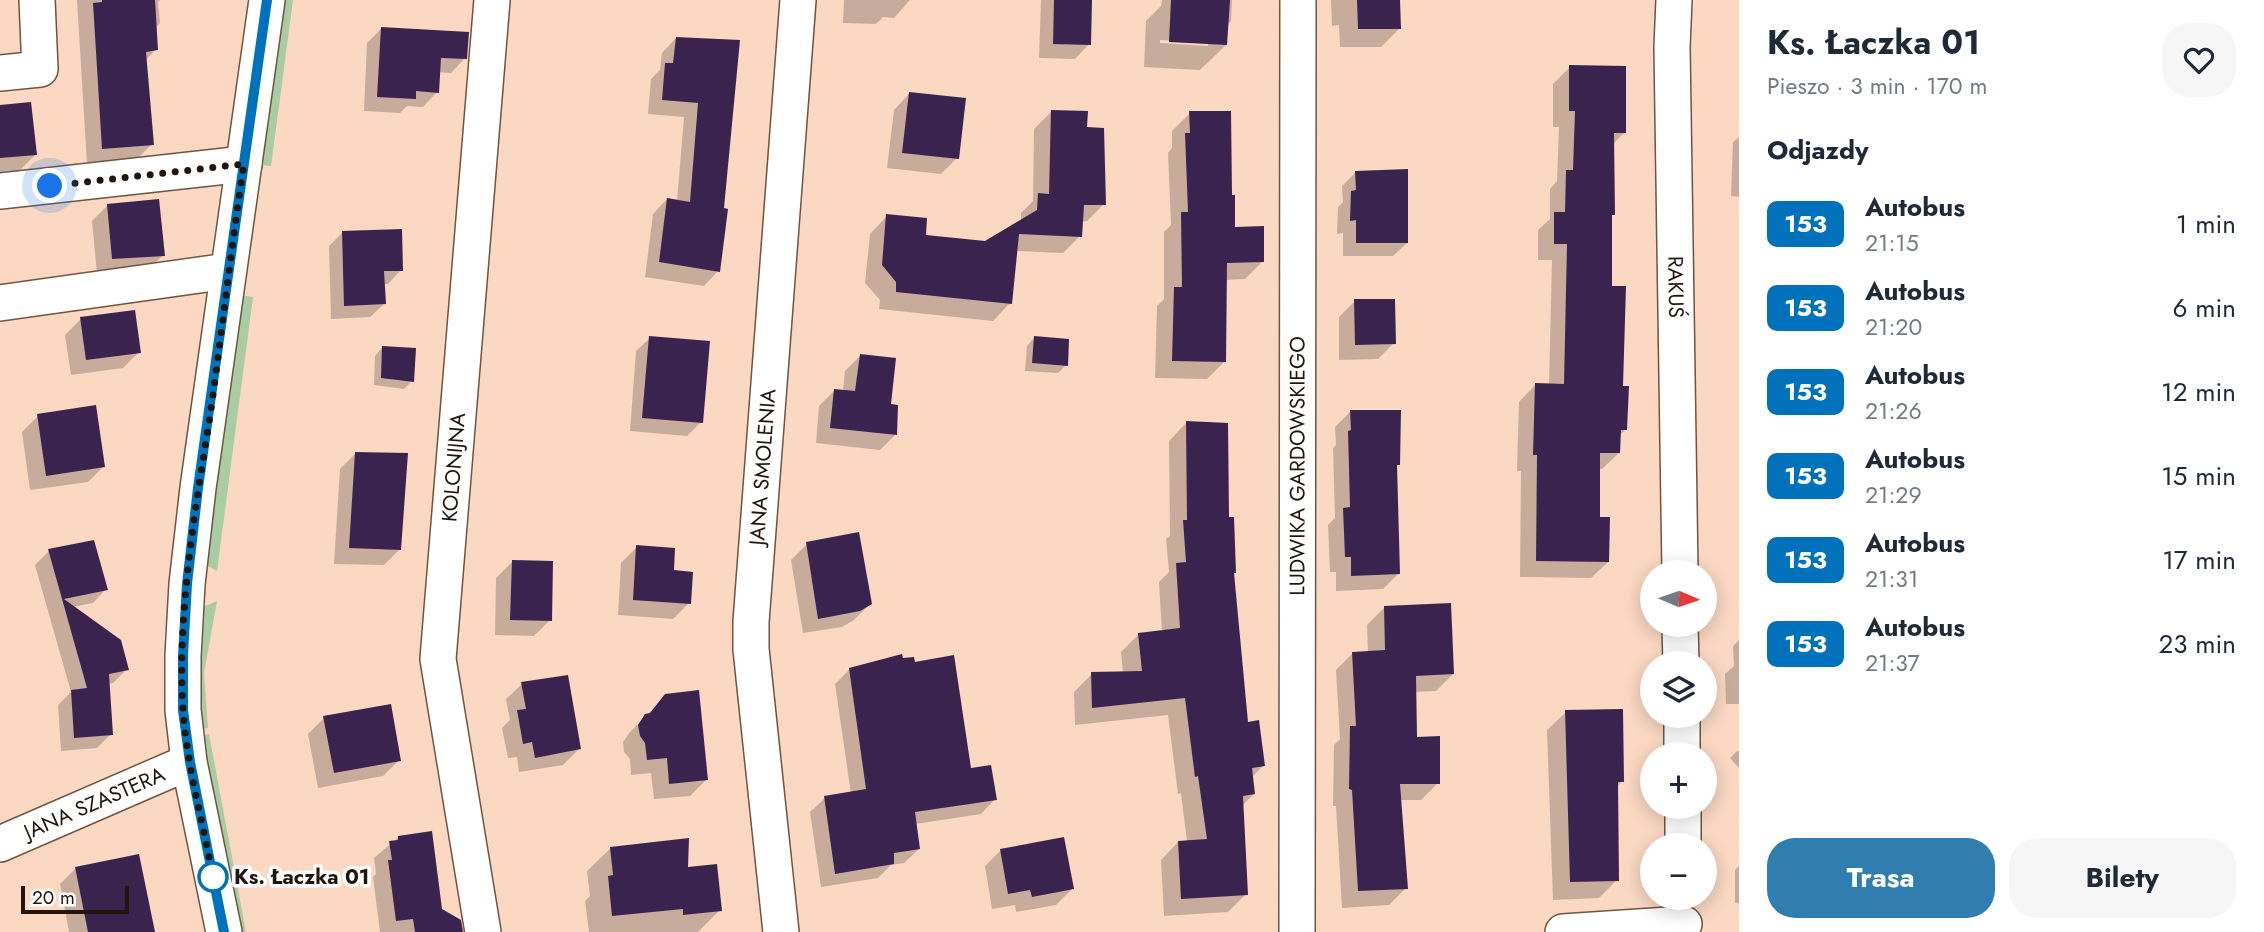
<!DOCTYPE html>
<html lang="pl">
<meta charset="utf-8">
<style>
:root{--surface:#fff;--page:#f6f6f7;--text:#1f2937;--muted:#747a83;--accent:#307eb0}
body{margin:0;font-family:Jost,sans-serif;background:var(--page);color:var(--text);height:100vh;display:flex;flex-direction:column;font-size:26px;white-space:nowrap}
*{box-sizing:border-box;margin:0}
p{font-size:23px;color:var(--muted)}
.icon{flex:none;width:38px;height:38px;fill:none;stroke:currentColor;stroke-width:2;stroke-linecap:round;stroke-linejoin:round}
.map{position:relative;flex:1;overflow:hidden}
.panel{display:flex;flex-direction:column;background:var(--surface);width:525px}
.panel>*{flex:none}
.badge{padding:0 14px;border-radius:10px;font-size:24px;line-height:46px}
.needle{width:46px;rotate:92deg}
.fabs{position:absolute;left:1640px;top:560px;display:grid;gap:14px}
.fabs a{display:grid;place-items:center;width:77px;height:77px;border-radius:50%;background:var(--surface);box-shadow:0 4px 18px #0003;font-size:35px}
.scale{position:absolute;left:21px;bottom:18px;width:108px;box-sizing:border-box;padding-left:7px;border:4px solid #21150d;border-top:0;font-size:19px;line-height:24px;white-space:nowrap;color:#21150d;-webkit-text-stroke:5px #fff;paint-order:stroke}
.you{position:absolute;width:35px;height:35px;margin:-18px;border:5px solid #fff;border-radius:50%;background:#1a73e8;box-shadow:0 0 0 10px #1a73e833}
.map>.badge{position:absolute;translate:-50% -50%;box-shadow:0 0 0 4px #fff}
h2{padding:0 28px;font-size:26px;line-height:63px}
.round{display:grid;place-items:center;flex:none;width:74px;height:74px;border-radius:28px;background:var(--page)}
.headline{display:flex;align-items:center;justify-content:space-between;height:119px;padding:0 28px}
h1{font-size:33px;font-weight:700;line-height:52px}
.primary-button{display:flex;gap:14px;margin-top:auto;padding:14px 28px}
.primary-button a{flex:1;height:80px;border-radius:28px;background:var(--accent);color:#fff;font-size:28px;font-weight:700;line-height:80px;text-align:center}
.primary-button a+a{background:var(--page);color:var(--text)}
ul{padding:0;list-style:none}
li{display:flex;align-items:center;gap:21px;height:84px;padding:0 28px}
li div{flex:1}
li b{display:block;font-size:26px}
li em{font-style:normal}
li .badge{min-width:77px;font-weight:700;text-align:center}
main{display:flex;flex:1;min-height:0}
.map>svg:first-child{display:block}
.green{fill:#aacca2}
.shadow{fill:#0003;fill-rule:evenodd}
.building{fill:#3b234f}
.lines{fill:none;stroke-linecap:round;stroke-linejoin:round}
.minor-casing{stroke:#705440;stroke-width:38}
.minor{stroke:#fff;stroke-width:35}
.line-casing{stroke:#fff;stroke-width:16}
.line{stroke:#0072bc;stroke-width:10}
.walk{stroke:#21150d;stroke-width:7;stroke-dasharray:0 12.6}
.stop-dot{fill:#fff;stroke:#0072bc;stroke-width:3.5}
.labels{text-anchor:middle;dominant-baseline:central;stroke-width:7;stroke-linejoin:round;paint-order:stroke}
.street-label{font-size:21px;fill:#21150d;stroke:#fff}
.stop-label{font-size:21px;font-weight:bold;fill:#21150d;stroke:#fff;text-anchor:start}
</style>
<main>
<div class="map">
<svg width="1739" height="932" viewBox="0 0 1739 932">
<rect width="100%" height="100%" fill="#fad8c2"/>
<path class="green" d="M 281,0 L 293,0 L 271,166 L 260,165 Z
M 240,295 L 253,297 L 217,571 L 206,565 L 207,548 Z
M 217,601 L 204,673 L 208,728 L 202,729 L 199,699 L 201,608 Z
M 209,734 L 246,932 L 239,932 L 202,736 Z"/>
<path class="shadow" d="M 77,0 L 160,0 L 158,2 L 160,23 L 155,28 L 156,49 L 145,61 L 152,144 L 136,160 L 87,164 Z
M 844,0 L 910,0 L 894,18 L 883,17 L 876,24 L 843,23 Z
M 1041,0 L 1090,0 L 1089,44 L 1075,59 L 1039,58 Z
M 1162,0 L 1232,0 L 1231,21 L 1227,26 L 1226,45 L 1200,70 L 1144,67 L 1146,21 L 1161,6 ZM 1160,40 L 1208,43 L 1208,46 L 1160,43 Z
M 1331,0 L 1398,0 L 1400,28 L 1381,47 L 1340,47 L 1339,25 L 1332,26 Z
M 381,29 L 465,58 L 451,73 L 438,72 L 437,92 L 423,107 L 407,106 L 400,113 L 364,111 L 367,43 Z
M 676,38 L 738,42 L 718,271 L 704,286 L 645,277 L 653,214 L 667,199 L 677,201 L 684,117 L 648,114 L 651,79 L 660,70 L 662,53 Z
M 1570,67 L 1624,133 L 1613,144 L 1613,214 L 1610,217 L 1611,288 L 1626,429 L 1619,436 L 1619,453 L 1602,469 L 1598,469 L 1598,518 L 1608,562 L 1591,578 L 1520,577 L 1521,471 L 1517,471 L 1519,402 L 1535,385 L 1549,386 L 1552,260 L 1538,260 L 1538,230 L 1550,219 L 1550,189 L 1557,181 L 1559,127 L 1553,127 L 1553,84 Z
M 909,94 L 957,158 L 941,174 L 887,168 L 894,110 Z
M 0,106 L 35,155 L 19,171 L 0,172 Z
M 1052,111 L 1085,129 L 1104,204 L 1087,221 L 1081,222 L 1080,236 L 1063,253 L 1015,251 L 1010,303 L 993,321 L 879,309 L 880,300 L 865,283 L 870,234 L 887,216 L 924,236 L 985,243 L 1021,222 L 1021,213 L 1033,201 L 1034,129 Z
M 1190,113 L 1234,229 L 1263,261 L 1245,279 L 1226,280 L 1225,361 L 1207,379 L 1155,378 L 1157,306 L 1164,299 L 1164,232 L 1171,225 L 1168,153 L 1172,148 L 1172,131 Z
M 1739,137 L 1739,197 L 1731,196 L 1733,142 Z
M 1356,172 L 1407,243 L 1393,256 L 1343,256 L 1343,233 L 1337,234 L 1338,207 L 1343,202 L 1342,186 Z
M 108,205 L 163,255 L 147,271 L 97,274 L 92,221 Z
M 343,232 L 401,270 L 388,284 L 383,284 L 384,304 L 370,317 L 331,319 L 329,246 Z
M 1355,301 L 1394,343 L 1378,359 L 1339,360 L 1339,317 Z
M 81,319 L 139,352 L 123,368 L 71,375 L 65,335 Z
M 650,338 L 701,422 L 687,436 L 630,431 L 636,351 Z
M 1034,338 L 1066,365 L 1058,373 L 1025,371 L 1027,346 Z
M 382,348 L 412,381 L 404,389 L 374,385 L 375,356 Z
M 860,356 L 889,406 L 895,435 L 880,450 L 816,443 L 819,406 L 834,391 L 843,391 L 845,371 Z
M 1351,411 L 1398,464 L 1395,467 L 1398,574 L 1383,589 L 1336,591 L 1336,572 L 1330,572 L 1328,525 L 1335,518 L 1333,448 L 1336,445 L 1335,427 Z
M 38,416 L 104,466 L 88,482 L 30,490 L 22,432 Z
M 1186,423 L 1228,519 L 1246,724 L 1263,766 L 1251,778 L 1254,794 L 1242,806 L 1246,894 L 1228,912 L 1164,916 L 1161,860 L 1178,842 L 1187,842 L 1181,793 L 1178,794 L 1168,715 L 1075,725 L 1074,692 L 1092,674 L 1123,673 L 1121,652 L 1139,634 L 1162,632 L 1159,582 L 1169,572 L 1166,539 L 1170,536 L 1169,441 Z
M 356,453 L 400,549 L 384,565 L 334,564 L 340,469 Z
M 807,544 L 870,604 L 854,620 L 842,627 L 803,633 L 791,560 Z
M 637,547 L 672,572 L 689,603 L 673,619 L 618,615 L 621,563 Z
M 49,551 L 106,589 L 93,603 L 72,607 L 127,669 L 113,683 L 108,684 L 111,734 L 97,748 L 61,751 L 58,705 L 71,692 L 35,565 Z
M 512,562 L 550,620 L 534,636 L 495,635 L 496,578 Z
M 1384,608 L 1453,674 L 1436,691 L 1414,692 L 1415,738 L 1438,783 L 1421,800 L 1399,800 L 1406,888 L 1389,905 L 1342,908 L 1336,806 L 1333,806 L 1334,745 L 1340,739 L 1336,670 L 1353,653 L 1368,652 L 1367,625 Z
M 1739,640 L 1739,704 L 1726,704 L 1725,674 L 1734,666 L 1733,646 Z
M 850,669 L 995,799 L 981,814 L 915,824 L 919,849 L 904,863 L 891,865 L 878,878 L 821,887 L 810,812 L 825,798 L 851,794 L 835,684 Z
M 522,684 L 579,749 L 563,765 L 519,772 L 517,757 L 508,758 L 502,728 L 510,720 L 506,699 Z
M 666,696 L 706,780 L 690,796 L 654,799 L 651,773 L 631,775 L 630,759 L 624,752 L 623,742 L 630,732 Z
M 1566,712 L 1622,781 L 1616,788 L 1617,880 L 1599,898 L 1553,900 L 1547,730 Z
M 324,718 L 399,760 L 383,776 L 318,788 L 308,734 Z
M 1737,751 L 1739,751 L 1739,768 L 1730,758 Z
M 399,837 L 440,910 L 446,932 L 380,932 L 373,877 L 376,874 L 374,858 Z
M 611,848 L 686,869 L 720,910 L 698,932 L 589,932 L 585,901 L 590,896 L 587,871 Z
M 1000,851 L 1072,889 L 1056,905 L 1016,912 L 1015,905 L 992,909 L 985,866 Z
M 1739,866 L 1739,903 L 1735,903 L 1735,870 Z
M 75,869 L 153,932 L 69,932 L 60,884 Z"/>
<path class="building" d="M 102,0 L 155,0 L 158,50 L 146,52 L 154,145 L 102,149 L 93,3 L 102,2 Z
M 1054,0 L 1092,0 L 1091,45 L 1053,44 Z
M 1171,0 L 1230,0 L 1227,45 L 1169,42 Z
M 1357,0 L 1400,0 L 1401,29 L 1358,29 Z
M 381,27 L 469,32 L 467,59 L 441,58 L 439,93 L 416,91 L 416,99 L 377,97 Z
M 676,37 L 740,40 L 724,208 L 728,209 L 720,272 L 659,262 L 667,198 L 690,202 L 698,103 L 662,100 L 665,63 L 673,63 Z
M 1569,65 L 1626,66 L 1626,133 L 1614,133 L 1615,215 L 1612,215 L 1612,286 L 1626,286 L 1623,386 L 1629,386 L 1627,430 L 1621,430 L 1620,453 L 1600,453 L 1600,517 L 1610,517 L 1609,562 L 1536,561 L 1537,455 L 1533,455 L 1535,383 L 1564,384 L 1567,244 L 1554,244 L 1554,212 L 1565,212 L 1566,170 L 1573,170 L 1575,111 L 1569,111 Z
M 909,92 L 966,98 L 959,159 L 902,153 Z
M 31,102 L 37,155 L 0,158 L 0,105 Z
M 1051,110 L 1088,111 L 1087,127 L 1104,128 L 1106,205 L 1084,205 L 1082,237 L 1019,234 L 1012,304 L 896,292 L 896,282 L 882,265 L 886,214 L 927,218 L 926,235 L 985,241 L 1037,210 L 1038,193 L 1049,194 Z
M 1189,111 L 1231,111 L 1232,195 L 1235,195 L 1235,227 L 1264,226 L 1264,262 L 1227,263 L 1226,362 L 1172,361 L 1174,287 L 1182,287 L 1181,212 L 1188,212 L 1185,133 L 1190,133 Z
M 1408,169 L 1408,243 L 1356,243 L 1356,220 L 1350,221 L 1351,191 L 1356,190 L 1355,171 Z
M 159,199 L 165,256 L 112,259 L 107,204 Z
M 402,229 L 403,271 L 384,271 L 386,304 L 344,306 L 342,231 Z
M 1354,299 L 1395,299 L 1396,344 L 1355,345 Z
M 135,310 L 141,353 L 86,360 L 80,317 Z
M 649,336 L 710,341 L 703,423 L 642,418 Z
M 1034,336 L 1069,339 L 1068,366 L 1032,363 Z
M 382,346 L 416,348 L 414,382 L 381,378 Z
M 860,354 L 896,358 L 891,404 L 898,405 L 897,435 L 830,428 L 834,389 L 855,391 Z
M 96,405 L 105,467 L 46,476 L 37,414 Z
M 1350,410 L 1401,410 L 1400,465 L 1397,465 L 1400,574 L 1351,576 L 1351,557 L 1345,557 L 1343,508 L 1350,507 L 1348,431 L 1351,430 Z
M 1186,421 L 1228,423 L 1229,517 L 1234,517 L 1236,573 L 1234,573 L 1248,722 L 1259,720 L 1265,766 L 1252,768 L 1255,794 L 1243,796 L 1248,895 L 1181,899 L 1178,841 L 1207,839 L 1198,776 L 1195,777 L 1185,698 L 1092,708 L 1091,672 L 1142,671 L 1138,633 L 1180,628 L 1176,563 L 1186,562 L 1183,520 L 1187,520 Z
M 355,452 L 408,453 L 401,550 L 349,548 Z
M 859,532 L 872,604 L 860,611 L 818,619 L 806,542 Z
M 94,540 L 108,590 L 64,599 L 121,640 L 129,670 L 109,674 L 113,735 L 74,738 L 71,690 L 87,688 L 48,549 Z
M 636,545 L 675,548 L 674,570 L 693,572 L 691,604 L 633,600 Z
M 512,560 L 553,561 L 552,621 L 510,620 Z
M 1451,603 L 1454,674 L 1416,676 L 1417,737 L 1440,736 L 1440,784 L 1400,784 L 1408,889 L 1358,891 L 1352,790 L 1349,789 L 1350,726 L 1356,726 L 1352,652 L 1385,650 L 1384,606 Z
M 902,654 L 903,658 L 914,657 L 915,662 L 954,655 L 971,768 L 991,765 L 997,800 L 915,812 L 920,849 L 894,853 L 894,864 L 835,874 L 824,796 L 866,789 L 849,668 Z
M 568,675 L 581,749 L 535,758 L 532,742 L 523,744 L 517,710 L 526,709 L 521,682 Z
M 699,690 L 708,780 L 669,784 L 667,758 L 647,760 L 645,743 L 640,736 L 638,725 L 645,714 L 650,713 L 665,694 Z
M 391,704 L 401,761 L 334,773 L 323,716 Z
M 1623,709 L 1624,782 L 1618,782 L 1619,881 L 1570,882 L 1565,710 Z
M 432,831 L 442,909 L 461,920 L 463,932 L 415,932 L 413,919 L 396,921 L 388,860 L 392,860 L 389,841 L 398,840 L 398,836 Z
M 1064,837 L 1074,889 L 1032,897 L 1030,890 L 1008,894 L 1000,849 Z
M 689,838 L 688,867 L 717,864 L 722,911 L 683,915 L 683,909 L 612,916 L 608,876 L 613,875 L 610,847 Z
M 139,854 L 155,932 L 88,932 L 75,867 Z"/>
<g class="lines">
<g class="minor-casing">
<g id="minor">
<path id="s1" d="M 1674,0 L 1672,47 L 1680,572"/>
<path d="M 0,73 L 40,69 L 37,0"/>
<path d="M 0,191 L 244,164"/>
<path d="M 0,303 L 228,271"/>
<path d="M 1680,625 L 1681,663"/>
<path d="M 1682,716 L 1682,754"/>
<path d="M 1683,807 L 1683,845"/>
<path id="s2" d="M 0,844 L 189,762"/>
<path d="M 224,932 L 189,762 L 183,710 L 183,656 L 187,584 L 198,488 L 267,0"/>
<path id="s3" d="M 483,932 L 438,659 L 492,0"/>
<path id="s4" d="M 781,932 L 751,649 L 751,622 L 798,0"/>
<path id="s5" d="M 1297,932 L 1298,0"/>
<path d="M 1563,932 L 1684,924"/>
</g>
</g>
<use href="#minor" class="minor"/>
</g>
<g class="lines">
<g class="line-casing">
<path id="line" d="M 224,932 L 190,762 L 183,710 L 183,656 L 187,584 L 198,488 L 267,0"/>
</g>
<use href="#line" class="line"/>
<path class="walk" d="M 50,186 L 244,164 C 231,248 222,332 210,416 C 195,512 177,612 183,710 C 187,767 203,822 213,877"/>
</g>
<circle class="stop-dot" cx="213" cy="877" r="14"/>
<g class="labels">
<g class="street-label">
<text stroke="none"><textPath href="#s1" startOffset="287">RAKUŚ</textPath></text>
<text stroke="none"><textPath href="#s4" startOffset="467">JANA SMOLENIA</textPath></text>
<text stroke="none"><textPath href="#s5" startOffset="466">LUDWIKA GARDOWSKIEGO</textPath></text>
<text stroke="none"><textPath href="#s3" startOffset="469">KOLONIJNA</textPath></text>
<text stroke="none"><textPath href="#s2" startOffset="103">JANA SZASTERA</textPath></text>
</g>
<g class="stop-label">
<text x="234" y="877">Ks. Łaczka 01</text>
</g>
</g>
</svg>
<div class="fabs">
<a><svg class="needle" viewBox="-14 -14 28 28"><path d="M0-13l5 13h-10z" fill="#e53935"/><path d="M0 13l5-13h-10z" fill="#747a83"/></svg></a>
<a><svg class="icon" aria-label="layers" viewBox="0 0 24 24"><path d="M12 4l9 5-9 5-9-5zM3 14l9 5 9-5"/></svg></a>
<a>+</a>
<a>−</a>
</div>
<div class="scale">20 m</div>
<div class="you" style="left:50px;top:186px"></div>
</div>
<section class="panel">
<div class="headline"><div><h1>Ks. Łaczka 01</h1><p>Pieszo · 3 min · 170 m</p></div><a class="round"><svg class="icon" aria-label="heart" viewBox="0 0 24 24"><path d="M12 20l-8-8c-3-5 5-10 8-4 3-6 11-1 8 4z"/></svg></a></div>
<h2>Odjazdy</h2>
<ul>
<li><span class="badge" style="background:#0072bc;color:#fff">153</span><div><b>Autobus</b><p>21:15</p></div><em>1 min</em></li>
<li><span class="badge" style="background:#0072bc;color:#fff">153</span><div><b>Autobus</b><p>21:20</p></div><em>6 min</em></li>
<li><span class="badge" style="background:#0072bc;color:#fff">153</span><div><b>Autobus</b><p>21:26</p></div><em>12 min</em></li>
<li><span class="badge" style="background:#0072bc;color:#fff">153</span><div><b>Autobus</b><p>21:29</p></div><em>15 min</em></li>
<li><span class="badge" style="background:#0072bc;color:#fff">153</span><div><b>Autobus</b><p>21:31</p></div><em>17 min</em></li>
<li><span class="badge" style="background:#0072bc;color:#fff">153</span><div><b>Autobus</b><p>21:37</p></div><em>23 min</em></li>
</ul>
<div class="primary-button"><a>Trasa</a><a>Bilety</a></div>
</section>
</main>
